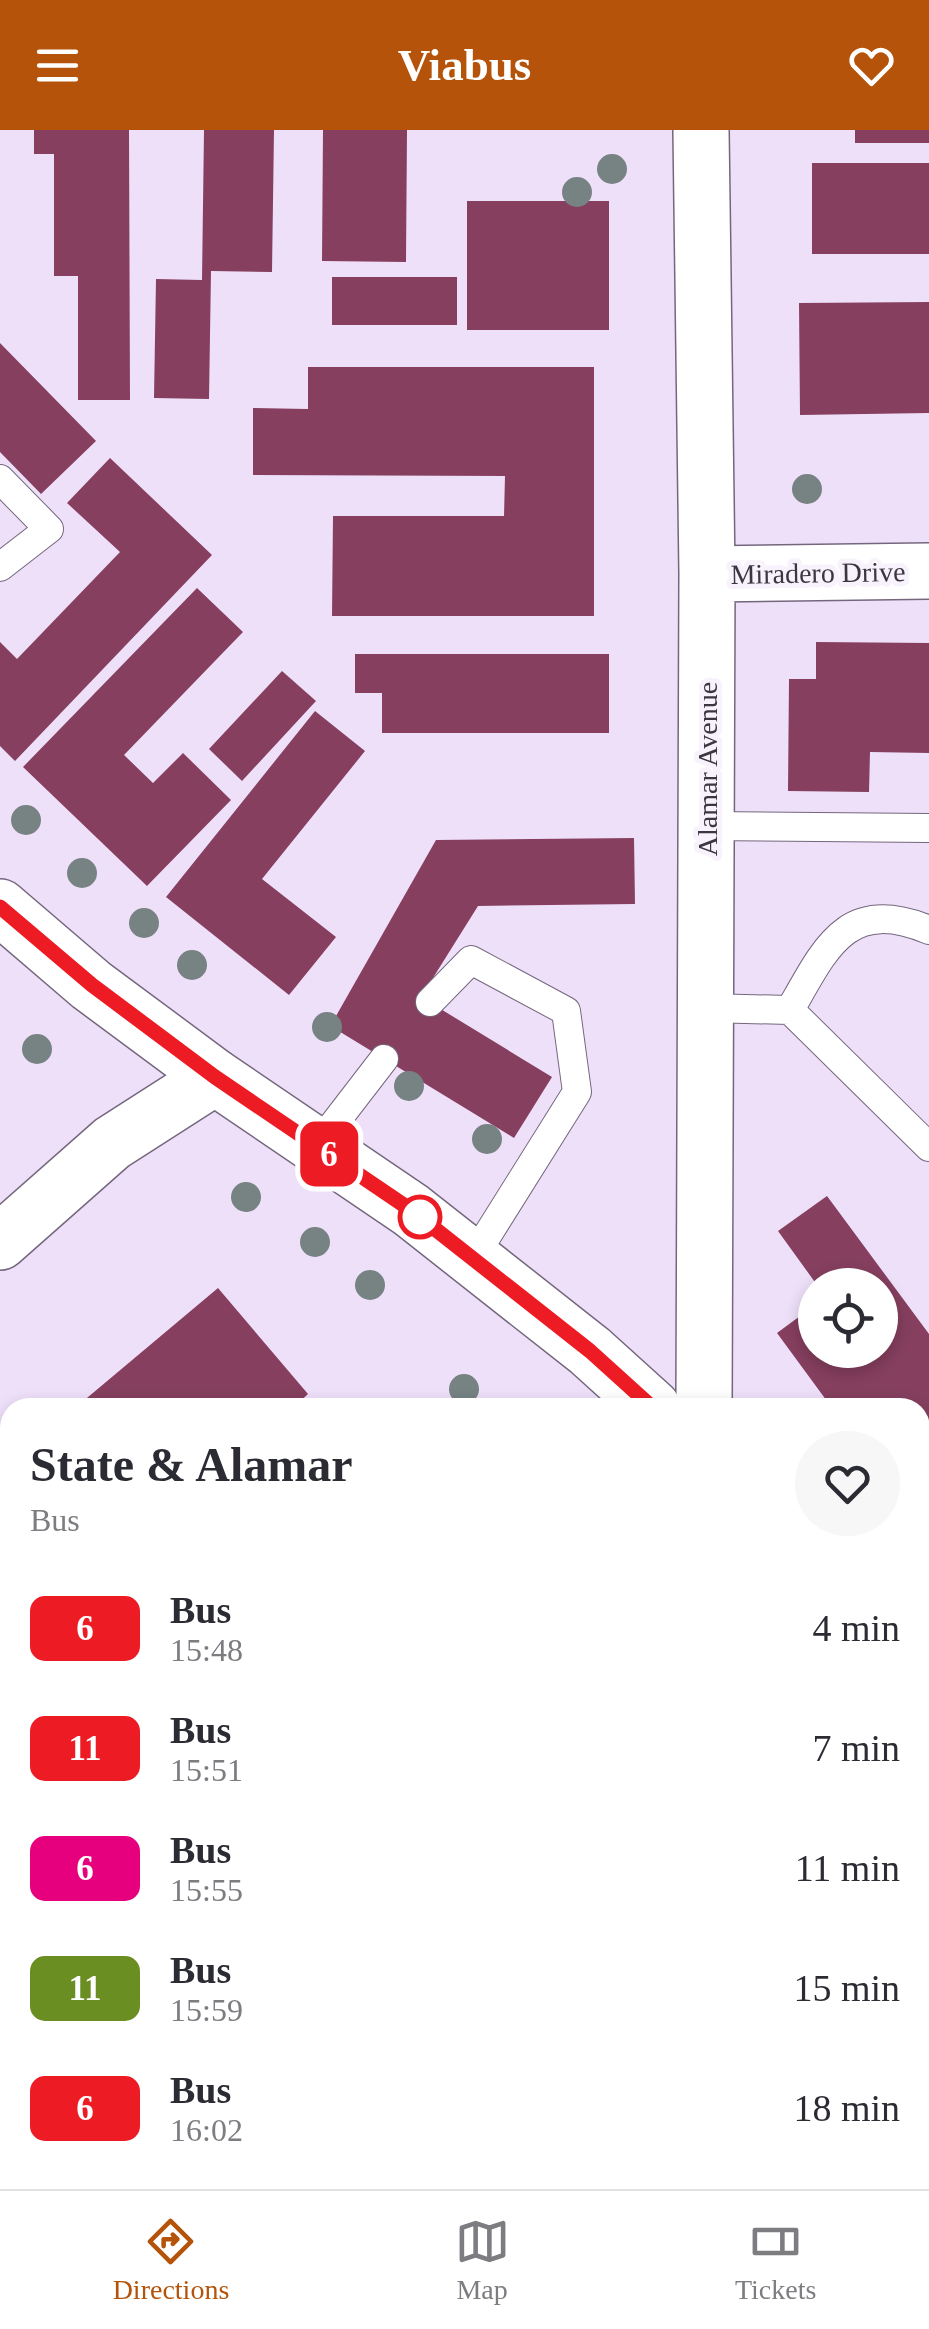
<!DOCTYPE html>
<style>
:root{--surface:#fff;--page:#f7f7f7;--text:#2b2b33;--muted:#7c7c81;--line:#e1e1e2;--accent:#b45309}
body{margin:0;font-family:"Times New Roman",serif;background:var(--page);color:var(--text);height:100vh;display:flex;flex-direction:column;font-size:38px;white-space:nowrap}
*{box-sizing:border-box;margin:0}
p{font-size:32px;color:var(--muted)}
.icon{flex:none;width:55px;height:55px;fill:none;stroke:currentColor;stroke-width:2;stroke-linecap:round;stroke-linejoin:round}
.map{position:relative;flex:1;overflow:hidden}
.panel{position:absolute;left:0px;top:1268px;width:930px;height:792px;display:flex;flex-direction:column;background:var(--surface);border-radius:30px 30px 0 0;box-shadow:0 5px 15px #0003}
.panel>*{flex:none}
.badge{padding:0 20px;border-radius:15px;font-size:35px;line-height:65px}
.buttons{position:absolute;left:798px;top:1138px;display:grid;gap:20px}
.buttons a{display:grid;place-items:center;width:100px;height:100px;border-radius:50%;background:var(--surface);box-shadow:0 5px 15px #0003;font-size:50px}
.map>.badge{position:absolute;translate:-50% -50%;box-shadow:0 0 0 5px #fff}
.round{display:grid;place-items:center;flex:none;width:105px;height:105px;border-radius:52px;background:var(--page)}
.summary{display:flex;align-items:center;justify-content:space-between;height:170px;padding:0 30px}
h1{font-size:48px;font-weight:600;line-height:75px}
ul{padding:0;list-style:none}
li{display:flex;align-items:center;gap:30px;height:120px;padding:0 30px}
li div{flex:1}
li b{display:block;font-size:38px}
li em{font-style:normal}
li .badge{min-width:110px;font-weight:700;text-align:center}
header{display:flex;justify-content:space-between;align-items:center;height:130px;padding:0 30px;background:var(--accent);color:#fff;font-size:45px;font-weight:600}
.dock{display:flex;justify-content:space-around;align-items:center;height:140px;border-top:2px solid var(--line);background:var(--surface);font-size:28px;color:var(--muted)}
.dock a{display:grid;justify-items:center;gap:5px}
.dock .active{color:var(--accent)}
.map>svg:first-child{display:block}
.building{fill:#863f5f}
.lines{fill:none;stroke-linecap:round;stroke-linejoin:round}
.service-casing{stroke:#74677d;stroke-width:30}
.minor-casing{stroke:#74677d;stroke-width:58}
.tertiary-casing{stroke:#74677d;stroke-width:58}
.primary-casing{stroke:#74677d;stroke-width:58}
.service{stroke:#fff;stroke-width:28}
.minor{stroke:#fff;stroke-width:55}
.tertiary{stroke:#fff;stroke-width:55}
.primary{stroke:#fff;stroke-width:55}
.tree{fill:#778283}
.line-casing{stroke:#fff;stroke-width:22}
.line{stroke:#ed1c24;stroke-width:15}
.stop-dot{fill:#fff;stroke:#ed1c24;stroke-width:5}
.labels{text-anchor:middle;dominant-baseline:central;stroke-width:10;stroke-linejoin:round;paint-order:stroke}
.street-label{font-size:28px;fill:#3b363f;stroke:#f8f2fc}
</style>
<header><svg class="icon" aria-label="menu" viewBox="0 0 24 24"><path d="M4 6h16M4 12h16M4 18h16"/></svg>Viabus<svg class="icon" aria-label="heart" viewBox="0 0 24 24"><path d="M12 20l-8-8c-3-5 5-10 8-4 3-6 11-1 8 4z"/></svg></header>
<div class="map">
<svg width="929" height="2059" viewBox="0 0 929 2059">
<rect width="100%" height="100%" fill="#efe0fa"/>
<path class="building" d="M 34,0 L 129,0 L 130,270 L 78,270 L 78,146 L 54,146 L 54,24 L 34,24 Z
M 204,0 L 274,0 L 272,142 L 211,141 L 209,269 L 154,268 L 156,149 L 202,150 Z
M 323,0 L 407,0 L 406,132 L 322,131 Z
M 855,0 L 929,0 L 929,13 L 855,13 Z
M 812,33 L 929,33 L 929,124 L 812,124 Z
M 467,71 L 609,71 L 609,200 L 467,200 Z
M 332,147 L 457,147 L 457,195 L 332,195 Z
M 929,172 L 929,283 L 800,285 L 799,173 Z
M 0,213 L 96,311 L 41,364 L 0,322 Z
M 308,237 L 594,237 L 594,486 L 332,486 L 333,386 L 504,386 L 505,346 L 253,345 L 253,278 L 308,279 Z
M 110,328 L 212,425 L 15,631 L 0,616 L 0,512 L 17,529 L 120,422 L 67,373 Z
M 197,458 L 243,502 L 124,625 L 153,653 L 183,623 L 231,670 L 147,756 L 23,637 Z
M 816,512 L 929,513 L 929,623 L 870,622 L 869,662 L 788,661 L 789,549 L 816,549 Z
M 355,524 L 609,524 L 609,603 L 382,603 L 382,563 L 355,563 Z
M 282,541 L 316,571 L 242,651 L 209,619 Z
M 315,581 L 365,621 L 262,749 L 336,807 L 289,865 L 166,767 Z
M 634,708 L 635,774 L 478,776 L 421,867 L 552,947 L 514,1008 L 337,900 L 336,886 L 436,710 Z
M 827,1066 L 929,1204 L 929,1409 L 920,1396 L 920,1278 L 832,1278 L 777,1203 L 815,1175 L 815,1220 L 880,1220 L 880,1155 L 817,1155 L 778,1101 Z
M 218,1158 L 308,1264 L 293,1278 L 75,1278 Z
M 10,1333 L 10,1454 L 0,1463 L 0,1341 Z
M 0,1548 L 10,1573 L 10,1795 L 0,1799 Z"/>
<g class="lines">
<g class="service-casing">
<path id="service" d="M 0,349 L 49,399 L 0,437
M 706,696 L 929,698
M 430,872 L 471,830 L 566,881 L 577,962 L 473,1128
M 706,878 L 790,880 L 929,1017
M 790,880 C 826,817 847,766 929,800
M 317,1016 L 384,929
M 559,2059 L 565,2050"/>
</g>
<g class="minor-casing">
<path id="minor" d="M 701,0 L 707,444 L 704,1278
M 707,444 L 929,441
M 0,1112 L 112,1013 L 215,947"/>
</g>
<g class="tertiary-casing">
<path id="tertiary" d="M 716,2050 L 716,2059"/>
</g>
<g class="primary-casing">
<path id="primary" d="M 0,777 L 91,855 L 215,947 L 411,1080 L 590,1221 L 653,1278
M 920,1584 L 929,1595"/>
</g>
<use href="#service" class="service"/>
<use href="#minor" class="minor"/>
<use href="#tertiary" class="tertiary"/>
<use href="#primary" class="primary"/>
</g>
<g class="tree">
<circle cx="612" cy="39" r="15"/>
<circle cx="577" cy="62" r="15"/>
<circle cx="807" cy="359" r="15"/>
<circle cx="26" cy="690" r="15"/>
<circle cx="82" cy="743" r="15"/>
<circle cx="144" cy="793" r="15"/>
<circle cx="192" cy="835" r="15"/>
<circle cx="327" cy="897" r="15"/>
<circle cx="37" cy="919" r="15"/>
<circle cx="409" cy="956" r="15"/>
<circle cx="487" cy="1009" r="15"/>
<circle cx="246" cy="1067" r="15"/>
<circle cx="315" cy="1112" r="15"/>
<circle cx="370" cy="1155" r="15"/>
<circle cx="464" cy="1259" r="15"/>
</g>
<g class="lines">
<g class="line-casing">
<path id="line" d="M 0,777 L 92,855 L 215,947 L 411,1080 L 590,1221 L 653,1278"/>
</g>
<use href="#line" class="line"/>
</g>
<circle class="stop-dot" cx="420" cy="1087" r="20"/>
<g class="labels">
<g class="street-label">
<text transform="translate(818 443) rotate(-1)">Miradero Drive</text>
<text transform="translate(707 639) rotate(-90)">Alamar Avenue</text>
</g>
</g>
</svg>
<div class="buttons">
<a><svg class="icon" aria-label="locate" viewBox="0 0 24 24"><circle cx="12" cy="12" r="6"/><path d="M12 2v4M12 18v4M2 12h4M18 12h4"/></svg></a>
</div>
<b class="badge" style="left:329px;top:1024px;background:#ed1c24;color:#fff">6</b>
<section class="panel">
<div class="summary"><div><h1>State &amp; Alamar</h1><p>Bus</p></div><a class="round"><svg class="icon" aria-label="heart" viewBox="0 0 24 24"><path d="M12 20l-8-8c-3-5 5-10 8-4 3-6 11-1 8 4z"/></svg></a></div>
<ul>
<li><span class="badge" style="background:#ed1c24;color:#fff">6</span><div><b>Bus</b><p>15:48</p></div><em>4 min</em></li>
<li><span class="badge" style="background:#ed1c24;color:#fff">11</span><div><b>Bus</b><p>15:51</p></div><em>7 min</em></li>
<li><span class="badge" style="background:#e6007e;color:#fff">6</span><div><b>Bus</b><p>15:55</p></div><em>11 min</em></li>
<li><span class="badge" style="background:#6b8e23;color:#fff">11</span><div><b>Bus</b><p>15:59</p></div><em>15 min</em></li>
<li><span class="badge" style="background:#ed1c24;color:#fff">6</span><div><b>Bus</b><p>16:02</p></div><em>18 min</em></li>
</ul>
</section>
</div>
<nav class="dock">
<a class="active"><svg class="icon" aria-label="directions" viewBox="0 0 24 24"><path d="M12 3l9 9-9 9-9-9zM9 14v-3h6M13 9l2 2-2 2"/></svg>Directions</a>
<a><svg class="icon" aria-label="map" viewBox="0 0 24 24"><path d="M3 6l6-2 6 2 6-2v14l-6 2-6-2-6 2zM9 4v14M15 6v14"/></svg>Map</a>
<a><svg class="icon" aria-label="tickets" viewBox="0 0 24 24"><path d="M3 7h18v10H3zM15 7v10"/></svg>Tickets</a>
</nav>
